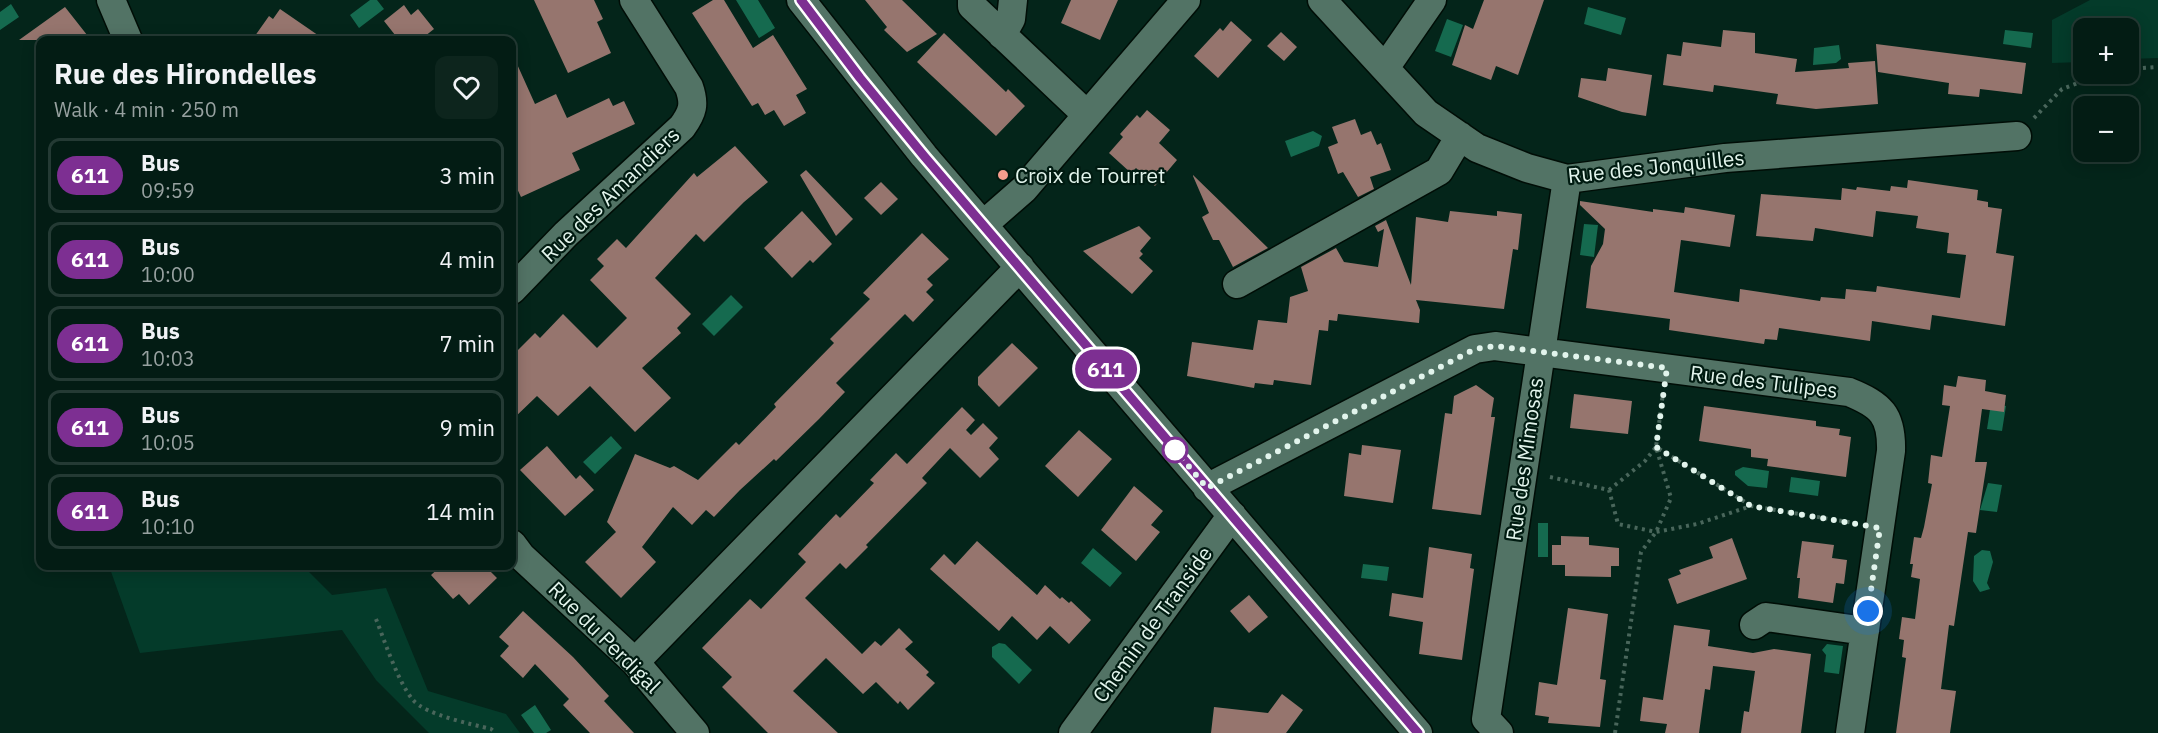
<!DOCTYPE html>
<meta charset="utf-8">
<style>
:root{--surface:#031c14;--page:#0d251d;--text:#f1f3f6;--muted:#97a1a0;--line:#243a34}
body{margin:0;font-family:"IBM Plex Sans",sans-serif;background:var(--page);color:var(--text);height:100vh;display:flex;flex-direction:column;font-size:22px;white-space:nowrap}
*{box-sizing:border-box;margin:0}
p{font-size:20px;color:var(--muted)}
.icon{flex:none;width:33px;height:33px;fill:none;stroke:currentColor;stroke-width:2;stroke-linecap:round;stroke-linejoin:round}
.map{position:relative;flex:1;overflow:hidden}
.sheet{position:absolute;left:36px;top:36px;width:480px;height:534px;display:flex;flex-direction:column;background:var(--surface);border-radius:12px;box-shadow:0 3px 15px #0003,0 0 0 2px var(--line)}
.sheet>*{flex:none}
.badge{padding:0 12px;border-radius:20px;font-size:21px;line-height:39px}
.fabs{position:absolute;left:2073px;top:18px;display:grid;gap:12px}
.fabs a{display:grid;place-items:center;width:66px;height:66px;border-radius:12px;background:var(--surface);box-shadow:0 3px 15px #0003,0 0 0 2px var(--line);font-size:30px}
.you{position:absolute;width:30px;height:30px;margin:-15px;border:4px solid #fff;border-radius:50%;background:#1a73e8;box-shadow:0 0 0 9px #1a73e833}
.map>.badge{position:absolute;translate:-50% -50%;box-shadow:0 0 0 3px #fff}
.round{display:grid;place-items:center;flex:none;width:63px;height:63px;border-radius:12px;background:var(--page)}
.head{display:flex;align-items:center;justify-content:space-between;height:102px;padding:0 18px}
h1{font-size:28px;font-weight:800;line-height:45px}
ul{padding:0;list-style:none}
li{display:flex;align-items:center;gap:18px;height:75px;margin:0 12px 9px;padding:0 6px;border:3px solid var(--line);border-radius:12px}
li div{flex:1}
li b{display:block;font-size:22px}
li em{font-style:normal}
li .badge{min-width:66px;font-weight:700;text-align:center}
.map>svg:first-child{display:block}
.green{fill:#043b2a}
.water{fill:#156a4f}
.building{fill:#96756e}
.lines{fill:none;stroke-linecap:round;stroke-linejoin:round}
.minor-casing{stroke:#000d06;stroke-width:31}
.path{stroke:#49665b;stroke-width:4;stroke-dasharray:3 4.5;stroke-linecap:butt}
.minor{stroke:#527365;stroke-width:28}
.line-casing{stroke:#fff;stroke-width:14}
.line{stroke:#7d2f92;stroke-width:9}
.walk{stroke:#e2f4ec;stroke-width:6;stroke-dasharray:0 10.8}
.poi-dot{fill:#f59d8d;stroke:#001b11;stroke-width:2}
.stop-dot{fill:#fff;stroke:#7d2f92;stroke-width:3}
.labels{text-anchor:middle;dominant-baseline:central;stroke-width:4.5;stroke-linejoin:round;paint-order:stroke}
.street-label{font-size:21px;fill:#e2f4ec;stroke:#001b11}
.poi-label{font-size:21px;fill:#e2f4ec;stroke:#001b11;text-anchor:start}
</style>
<div class="map">
<svg width="2158" height="733" viewBox="0 0 2158 733">
<rect width="100%" height="100%" fill="#04251a"/>
<path class="green" d="M 2090,0 L 2158,0 L 2158,58 L 2129,59 L 2128,28 L 2084,28 L 2083,62 L 2052,63 L 2052,20 Z
M 109,566 L 303,566 L 332,595 L 386,588 L 428,691 L 506,714 L 520,733 L 429,733 L 376,680 L 342,630 L 140,653 Z"/>
<path class="water" d="M 370,0 L 377,0 L 384,9 L 359,28 L 350,15 Z
M 736,0 L 758,0 L 775,28 L 759,38 Z
M 11,4 L 19,17 L 0,30 L 0,12 Z
M 1588,7 L 1626,18 L 1621,35 L 1584,24 Z
M 1447,19 L 1463,25 L 1451,57 L 1435,51 Z
M 2005,30 L 2033,33 L 2031,48 L 2003,44 Z
M 1839,45 L 1841,59 L 1836,63 L 1813,65 L 1814,48 Z
M 1313,131 L 1322,136 L 1319,146 L 1291,157 L 1285,141 Z
M 1584,224 L 1598,225 L 1594,257 L 1580,255 Z
M 731,295 L 743,307 L 714,336 L 702,324 Z
M 1991,403 L 2006,406 L 2002,431 L 1987,429 Z
M 611,436 L 622,448 L 595,474 L 583,462 Z
M 1743,467 L 1769,471 L 1767,488 L 1748,486 L 1735,475 L 1735,471 Z
M 1791,477 L 1820,481 L 1818,496 L 1789,492 Z
M 1988,483 L 2002,485 L 1997,512 L 1980,510 Z
M 1538,523 L 1548,523 L 1548,557 L 1538,557 Z
M 1093,548 L 1122,573 L 1110,587 L 1081,563 Z
M 1982,550 L 1990,551 L 1993,562 L 1987,583 L 1990,589 L 1980,592 L 1973,581 L 1974,556 Z
M 1363,564 L 1389,567 L 1387,581 L 1361,578 Z
M 999,643 L 1005,644 L 1032,670 L 1019,684 L 992,657 L 992,647 Z
M 1827,644 L 1843,646 L 1839,674 L 1824,672 L 1826,655 L 1822,650 Z
M 535,705 L 551,730 L 546,733 L 534,733 L 521,715 Z"/>
<path class="building" d="M 534,0 L 594,0 L 603,19 L 597,22 L 611,53 L 568,73 Z
M 713,0 L 724,0 L 753,48 L 773,35 L 807,89 L 796,95 L 806,113 L 784,126 L 774,110 L 765,115 L 758,103 L 752,106 L 692,13 Z
M 865,0 L 902,0 L 937,34 L 907,52 L 884,30 L 887,27 Z
M 1071,0 L 1118,0 L 1100,40 L 1061,23 Z
M 1484,0 L 1544,0 L 1518,75 L 1496,66 L 1491,80 L 1452,65 L 1465,25 L 1473,29 Z
M 404,5 L 411,15 L 418,9 L 434,29 L 420,40 L 399,40 L 384,21 Z
M 65,7 L 91,40 L 19,40 Z
M 280,9 L 325,40 L 252,40 L 269,16 L 273,19 Z
M 1231,21 L 1252,40 L 1218,78 L 1194,56 L 1220,28 L 1223,31 Z
M 1723,30 L 1755,33 L 1755,53 L 1797,59 L 1795,72 L 1849,68 L 1848,63 L 1875,61 L 1878,104 L 1816,109 L 1776,104 L 1778,94 L 1714,85 L 1713,92 L 1663,85 L 1667,54 L 1681,56 L 1683,42 L 1721,47 Z
M 1281,32 L 1297,47 L 1284,61 L 1267,46 Z
M 944,33 L 1006,92 L 1008,89 L 1025,106 L 996,136 L 917,62 Z
M 1876,44 L 2026,63 L 2022,94 L 1980,89 L 1979,97 L 1948,94 L 1949,83 L 1878,72 Z
M 512,53 L 535,104 L 556,94 L 567,118 L 609,98 L 613,106 L 624,101 L 635,124 L 572,153 L 580,170 L 521,197 L 512,178 Z
M 1608,68 L 1652,75 L 1646,116 L 1622,112 L 1578,97 L 1581,78 L 1606,81 Z
M 1147,110 L 1170,130 L 1159,143 L 1177,160 L 1155,186 L 1136,168 L 1131,173 L 1109,153 L 1123,137 L 1120,134 L 1128,125 L 1137,115 L 1140,118 Z
M 1355,119 L 1361,135 L 1371,131 L 1377,145 L 1381,143 L 1391,170 L 1370,177 L 1374,189 L 1358,197 L 1343,172 L 1338,174 L 1328,147 L 1338,143 L 1332,127 Z
M 735,146 L 768,182 L 744,202 L 704,242 L 696,234 L 655,278 L 691,314 L 677,328 L 681,333 L 642,368 L 671,398 L 635,432 L 590,386 L 558,416 L 537,396 L 512,420 L 512,356 L 535,333 L 540,338 L 563,314 L 597,348 L 627,318 L 590,280 L 604,266 L 597,259 L 617,239 L 626,248 L 694,173 L 697,177 Z
M 806,170 L 853,219 L 836,236 L 800,175 Z
M 1193,176 L 1193,175 L 1268,248 L 1233,267 L 1219,240 L 1213,240 L 1202,217 L 1209,213 Z
M 1908,180 L 1978,190 L 1977,200 L 1988,202 L 1988,207 L 2002,209 L 1996,253 L 2014,256 L 2005,326 L 1932,315 L 1930,330 L 1872,321 L 1870,341 L 1779,328 L 1777,340 L 1765,339 L 1764,344 L 1669,330 L 1670,319 L 1586,308 L 1591,266 L 1603,244 L 1605,229 L 1580,205 L 1580,201 L 1653,212 L 1653,209 L 1684,213 L 1685,207 L 1735,215 L 1730,247 L 1681,240 L 1674,292 L 1739,302 L 1740,289 L 1820,301 L 1821,297 L 1845,299 L 1846,289 L 1876,292 L 1877,286 L 1960,298 L 1966,255 L 1947,253 L 1949,233 L 1916,228 L 1918,216 L 1876,211 L 1873,237 L 1815,228 L 1813,241 L 1756,236 L 1761,194 L 1841,200 L 1842,188 L 1856,190 L 1857,187 L 1890,191 L 1891,186 L 1907,188 Z
M 881,182 L 898,199 L 881,215 L 864,198 Z
M 802,211 L 832,244 L 813,263 L 810,260 L 792,278 L 764,248 Z
M 1450,211 L 1497,216 L 1497,211 L 1522,214 L 1518,250 L 1513,249 L 1504,309 L 1416,300 L 1420,310 L 1419,323 L 1338,314 L 1337,321 L 1329,320 L 1328,331 L 1319,330 L 1311,385 L 1274,380 L 1273,385 L 1255,383 L 1254,388 L 1187,376 L 1192,342 L 1253,350 L 1258,320 L 1287,323 L 1290,297 L 1308,291 L 1301,267 L 1336,248 L 1344,262 L 1378,267 L 1384,229 L 1378,232 L 1375,226 L 1386,220 L 1411,285 L 1416,217 L 1448,222 Z
M 1139,226 L 1151,238 L 1140,251 L 1143,254 L 1139,258 L 1153,271 L 1132,294 L 1083,251 Z
M 922,233 L 949,259 L 927,279 L 933,285 L 926,292 L 934,300 L 913,322 L 905,314 L 836,383 L 845,392 L 819,419 L 776,461 L 774,459 L 740,490 L 714,517 L 706,510 L 692,525 L 673,507 L 642,547 L 656,562 L 621,598 L 585,562 L 616,532 L 607,522 L 635,454 L 670,468 L 674,466 L 698,480 L 736,442 L 739,445 L 776,407 L 774,404 L 834,343 L 830,339 L 870,299 L 863,293 Z
M 1012,343 L 1038,368 L 999,407 L 978,385 L 978,377 Z
M 1958,376 L 1986,380 L 1985,391 L 2006,395 L 2004,412 L 1982,409 L 1975,462 L 1987,462 L 1976,533 L 1968,532 L 1954,626 L 1949,625 L 1941,689 L 1956,691 L 1950,733 L 1896,733 L 1906,658 L 1902,657 L 1904,640 L 1899,639 L 1902,617 L 1915,619 L 1920,579 L 1911,577 L 1913,564 L 1910,564 L 1914,537 L 1921,538 L 1924,527 L 1932,484 L 1928,483 L 1931,455 L 1942,457 L 1950,406 L 1942,405 L 1944,385 L 1956,387 Z
M 1476,385 L 1494,398 L 1491,417 L 1495,417 L 1481,515 L 1432,509 L 1445,413 L 1452,414 L 1454,396 Z
M 1574,394 L 1632,401 L 1628,434 L 1570,428 Z
M 1704,406 L 1816,421 L 1816,426 L 1840,429 L 1839,435 L 1851,437 L 1846,477 L 1767,466 L 1768,459 L 1751,457 L 1751,449 L 1699,441 Z
M 962,407 L 975,420 L 966,430 L 971,435 L 983,423 L 998,438 L 989,448 L 999,459 L 980,478 L 950,448 L 922,478 L 927,483 L 866,545 L 868,547 L 846,569 L 840,563 L 805,598 L 862,654 L 875,641 L 881,646 L 899,628 L 913,642 L 905,649 L 929,672 L 926,675 L 935,683 L 908,710 L 900,701 L 898,704 L 876,682 L 863,694 L 826,658 L 793,691 L 838,733 L 768,733 L 722,687 L 732,677 L 702,648 L 750,599 L 761,609 L 806,562 L 798,554 L 836,514 L 840,518 L 874,483 L 870,480 L 896,453 L 907,464 Z
M 1079,430 L 1112,459 L 1078,497 L 1045,466 Z
M 1362,445 L 1401,450 L 1393,503 L 1344,496 L 1349,453 L 1361,455 Z
M 547,446 L 576,479 L 580,475 L 594,490 L 565,516 L 520,470 Z
M 1134,486 L 1163,511 L 1151,525 L 1160,532 L 1136,561 L 1101,530 Z
M 1561,536 L 1589,537 L 1589,545 L 1619,548 L 1619,566 L 1611,566 L 1611,577 L 1565,576 L 1565,565 L 1552,565 L 1552,545 L 1561,545 Z
M 1732,538 L 1747,579 L 1677,604 L 1668,579 L 1681,574 L 1679,570 L 1713,558 L 1709,547 Z
M 977,541 L 1037,595 L 1045,585 L 1060,599 L 1062,597 L 1069,603 L 1071,601 L 1091,620 L 1069,644 L 1050,626 L 1037,640 L 1012,616 L 999,631 L 930,569 L 944,554 L 955,565 Z
M 1802,541 L 1834,545 L 1832,558 L 1847,560 L 1844,584 L 1836,583 L 1833,603 L 1798,598 L 1800,578 L 1797,578 Z
M 1429,547 L 1472,554 L 1470,568 L 1474,569 L 1462,660 L 1419,654 L 1423,622 L 1389,616 L 1392,593 L 1423,598 Z
M 441,566 L 485,566 L 497,578 L 469,605 L 459,594 L 453,599 L 431,575 Z
M 1249,595 L 1268,617 L 1249,633 L 1230,611 Z
M 1568,608 L 1608,614 L 1600,679 L 1606,680 L 1600,727 L 1548,723 L 1549,717 L 1535,715 L 1539,682 L 1557,685 Z
M 523,611 L 573,657 L 609,696 L 604,701 L 634,733 L 590,733 L 563,705 L 569,699 L 535,664 L 523,678 L 500,656 L 509,646 L 499,637 Z
M 1674,625 L 1710,630 L 1708,646 L 1753,653 L 1774,649 L 1811,654 L 1801,733 L 1741,733 L 1744,711 L 1749,712 L 1755,671 L 1713,666 L 1710,690 L 1705,689 L 1699,733 L 1665,733 L 1667,724 L 1640,721 L 1643,697 L 1663,700 Z
M 1282,694 L 1303,710 L 1286,733 L 1211,733 L 1214,707 L 1268,713 Z"/>
<g class="lines">
<g class="minor-casing">
<path id="minor" d="M 111,0 L 128,40
M 801,0 L 924,156 L 1418,733
M 972,0 L 972,6 L 1086,114
M 1322,0 L 1426,113 L 1477,148 L 1527,168 L 1567,179 L 1725,158 L 2017,136
M 1002,35 L 1011,19 L 1013,0
M 1385,68 L 1432,0
M 984,224 L 1024,189 L 1186,0
M 1237,284 L 1439,171 L 1460,136
M 512,290 L 566,234 L 682,127 C 693,112 695,104 689,87 L 634,0
M 1207,488 L 1475,349 L 1495,346 L 1849,392 C 1881,405 1892,415 1891,451 L 1850,733
M 512,544 L 521,556 L 635,662 L 695,733
M 1754,625 L 1766,617 L 1865,631
M 635,662 L 1020,267
M 1073,733 L 1232,515
M 1499,733 L 1486,719 L 1567,179"/>
</g>
<path class="path" d="M 2128,69 L 2158,67
M 2034,118 L 2062,89 L 2102,74
M 1550,477 L 1609,490 L 1618,524 L 1656,532 L 1697,524 L 1751,506 L 1854,523
M 1609,490 L 1645,461 L 1656,447 L 1750,505
M 376,619 C 385,642 398,682 413,700 C 426,715 471,724 491,729 L 496,733
M 1615,733 L 1641,552 L 1656,532 L 1671,498 L 1656,447 L 1663,393"/>
<use href="#minor" class="minor"/>
</g>
<g class="lines">
<g class="line-casing">
<path id="line" d="M 801,0 L 860,78 L 924,156 L 1418,733"/>
</g>
<use href="#line" class="line"/>
<path class="walk" d="M 1175,450 L 1207,488 L 1475,349 L 1495,346 L 1667,368 L 1656,447 L 1751,506 L 1880,528 L 1868,611"/>
</g>
<circle class="poi-dot" cx="1003" cy="175" r="6"/>
<circle class="stop-dot" cx="1175" cy="450" r="12"/>
<g class="labels">
<g class="street-label">
<text transform="translate(1656 166) rotate(-6)">Rue des Jonquilles</text>
<text transform="translate(610 194) rotate(-44)">Rue des Amandiers</text>
<text transform="translate(1764 381) rotate(7)">Rue des Tulipes</text>
<text transform="translate(1524 459) rotate(-82)">Rue des Mimosas</text>
<text transform="translate(1152 624) rotate(-54)">Chemin de Transide</text>
<text transform="translate(605 637) rotate(45)">Rue du Perdigal</text>
</g>
<g class="poi-label">
<text x="1015" y="175">Croix de Tourret</text>
</g>
</g>
</svg>
<div class="fabs">
<a>+</a>
<a>−</a>
</div>
<div class="you" style="left:1868px;top:611px"></div>
<b class="badge" style="left:1106px;top:369px;background:#7d2f92;color:#fff">611</b>
<section class="sheet">
<div class="head"><div><h1>Rue des Hirondelles</h1><p>Walk · 4 min · 250 m</p></div><a class="round"><svg class="icon" aria-label="heart" viewBox="0 0 24 24"><path d="M12 20l-8-8c-3-5 5-10 8-4 3-6 11-1 8 4z"/></svg></a></div>
<ul>
<li><span class="badge" style="background:#7d2f92;color:#fff">611</span><div><b>Bus</b><p>09:59</p></div><em>3 min</em></li>
<li><span class="badge" style="background:#7d2f92;color:#fff">611</span><div><b>Bus</b><p>10:00</p></div><em>4 min</em></li>
<li><span class="badge" style="background:#7d2f92;color:#fff">611</span><div><b>Bus</b><p>10:03</p></div><em>7 min</em></li>
<li><span class="badge" style="background:#7d2f92;color:#fff">611</span><div><b>Bus</b><p>10:05</p></div><em>9 min</em></li>
<li><span class="badge" style="background:#7d2f92;color:#fff">611</span><div><b>Bus</b><p>10:10</p></div><em>14 min</em></li>
</ul>
</section>
</div>
